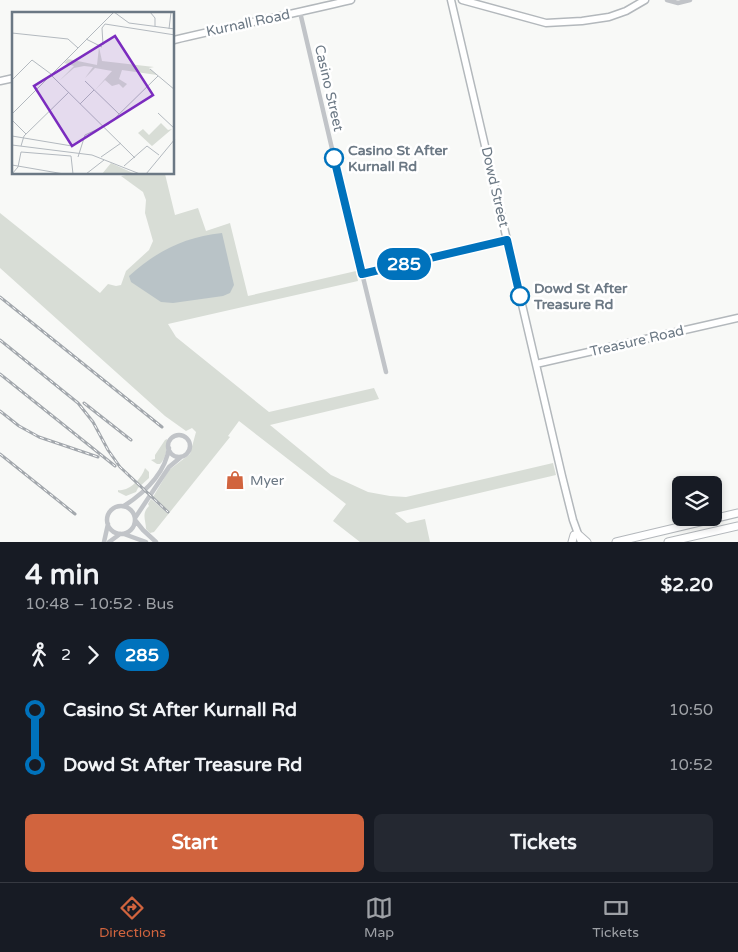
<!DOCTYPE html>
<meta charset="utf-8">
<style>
:root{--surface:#171b24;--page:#242831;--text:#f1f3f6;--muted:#9ea1a6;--line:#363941;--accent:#d1643e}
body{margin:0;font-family:"Varela Round",sans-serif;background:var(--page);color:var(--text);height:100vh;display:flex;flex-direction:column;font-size:19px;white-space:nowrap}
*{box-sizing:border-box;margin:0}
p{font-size:16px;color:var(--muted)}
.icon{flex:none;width:28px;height:28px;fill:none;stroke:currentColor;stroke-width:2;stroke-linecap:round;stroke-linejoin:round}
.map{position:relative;height:542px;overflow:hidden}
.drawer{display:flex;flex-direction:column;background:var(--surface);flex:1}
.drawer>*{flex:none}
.badge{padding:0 10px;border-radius:16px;font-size:18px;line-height:32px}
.buttons{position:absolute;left:672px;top:476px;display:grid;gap:10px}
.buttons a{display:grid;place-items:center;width:50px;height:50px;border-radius:8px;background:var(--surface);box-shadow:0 2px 8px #0003;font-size:25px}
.map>.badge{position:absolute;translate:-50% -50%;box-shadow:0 0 0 2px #fff}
.legs{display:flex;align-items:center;gap:8px;height:55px;padding:0 25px;font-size:16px}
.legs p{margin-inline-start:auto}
.overview{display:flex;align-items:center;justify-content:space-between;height:85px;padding:0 25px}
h1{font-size:28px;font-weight:800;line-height:38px}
.button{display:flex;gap:10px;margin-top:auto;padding:10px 25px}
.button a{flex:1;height:58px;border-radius:8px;background:var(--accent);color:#fff;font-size:20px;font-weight:800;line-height:58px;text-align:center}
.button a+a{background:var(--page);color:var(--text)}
ul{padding:0 25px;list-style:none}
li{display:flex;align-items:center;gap:18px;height:55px;font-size:19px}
li i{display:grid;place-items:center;width:8px;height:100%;margin:0 6px;background:currentColor}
li i::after{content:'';width:12px;height:12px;margin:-6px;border:4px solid;border-radius:50%;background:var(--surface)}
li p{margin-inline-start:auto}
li:first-child i{background:linear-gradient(#0000 50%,currentColor 0)}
li:last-child i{background:linear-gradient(currentColor 50%,#0000 0)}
.tab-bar{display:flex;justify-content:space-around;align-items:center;height:70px;border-top:1px solid var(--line);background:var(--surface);font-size:14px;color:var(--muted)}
.tab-bar a{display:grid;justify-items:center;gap:2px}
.tab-bar .active{color:var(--accent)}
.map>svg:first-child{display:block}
.green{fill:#d8ddd6}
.water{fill:#b9c3c7}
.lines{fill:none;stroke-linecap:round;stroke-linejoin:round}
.secondary-casing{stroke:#b3b8bc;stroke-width:9}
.primary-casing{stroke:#b4b8bc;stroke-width:9}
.street{stroke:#c1c4c8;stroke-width:4.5}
.secondary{stroke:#fff;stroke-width:6}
.primary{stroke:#fff;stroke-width:7}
.rail-casing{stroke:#a3a8ad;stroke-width:3}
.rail{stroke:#fff;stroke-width:1;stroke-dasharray:4;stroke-linecap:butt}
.line-1-casing{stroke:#fff;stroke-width:11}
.line-1{stroke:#0072bc;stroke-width:8}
.stop-1-dot{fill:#fff;stroke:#0072bc;stroke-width:2.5}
.labels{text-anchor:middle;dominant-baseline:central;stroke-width:5;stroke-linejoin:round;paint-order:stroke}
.street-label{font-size:14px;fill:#6b7884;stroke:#fff}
.stop-label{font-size:14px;font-weight:bold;fill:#6b7884;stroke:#fff;text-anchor:start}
.poi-label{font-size:14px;fill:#6b7884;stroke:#fff;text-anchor:start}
.inset-road{fill:none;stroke:#b3b9bf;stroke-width:1}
.view{fill:#7b2cbf;fill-opacity:0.15;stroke:#7b2cbf;stroke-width:2.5}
.inset-edge{fill:none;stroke:#6b7884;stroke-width:2.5}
</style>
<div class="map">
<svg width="738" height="542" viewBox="0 0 738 542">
<rect width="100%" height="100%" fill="#f8f9f7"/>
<path class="green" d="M 131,174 L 165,174 L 175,215 L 198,208 L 206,231 L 230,223 L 248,296 L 356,271 L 358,281 L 168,324 L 176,337 L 269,412 L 374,388 L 379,399 L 270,425 L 331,475 L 368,492 L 390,496 L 406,497 L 553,463 L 556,475 L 395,513 L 407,523 L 425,519 L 430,542 L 360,542 L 333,521 L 346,504 L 239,421 L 228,436 L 230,437 L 154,532 L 150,533 L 146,529 C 146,520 141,514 149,506 L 148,504 L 151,499 L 167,513 L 169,511 L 153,497 L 169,470 L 190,454 L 196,432 L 192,428 L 186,431 L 165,416 L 0,268 L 0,213 L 100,293 L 108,284 L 116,286 L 121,285 L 126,271 L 149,250 L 153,241 L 145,213 L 146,200 L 143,192 L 121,176 Z
M 167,439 C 168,445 166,459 160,464 L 157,464 L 151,460 L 155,459 L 155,455 L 165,440 Z
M 145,468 L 149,472 L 149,478 L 138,488 L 136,492 L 126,496 L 118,492 L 118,490 C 129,492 142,478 145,468 Z"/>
<path class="water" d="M 222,233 L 234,285 L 230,293 L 223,296 L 173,303 L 161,302 L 131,282 L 129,276 C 157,251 184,237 222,233 Z"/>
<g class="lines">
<g class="secondary-casing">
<path id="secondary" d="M 451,0 L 562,476 L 573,520 L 581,542
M 462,0 L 546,23 L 582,21 L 609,17 L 626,11 L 645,0
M 174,40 C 233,26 292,14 351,0
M 0,81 L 14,78
M 536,364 L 738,318"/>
</g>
<g class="primary-casing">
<path id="primary" d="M 578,534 L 587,542
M 572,542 L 574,535
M 616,542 L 738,513
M 668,542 L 738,526"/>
</g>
<path class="street" d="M 667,0 L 678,3 L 690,0
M 300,12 L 337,170 L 386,372
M 362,274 L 507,240
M168 446a11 11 0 1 1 22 0a11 11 0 1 1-22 0Z
M 124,506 C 144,493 165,474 169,448
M107 520a14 14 0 1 1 28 0a14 14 0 1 1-28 0Z
M 135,518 L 169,467 L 181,457
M 135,520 L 143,530 L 156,542
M 124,534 L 146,542
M 104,542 L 108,524
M 109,542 L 120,534"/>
<use href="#secondary" class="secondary"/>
<use href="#primary" class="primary"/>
<g class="rail-casing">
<path id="rail" d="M 0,297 L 162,427
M 0,340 L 78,403 L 93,422 L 108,450 L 120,467 L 168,512
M 0,374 L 115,466
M 84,403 L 131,440
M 0,411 L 19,426 L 39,437 L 98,457
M 0,454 L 75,514"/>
</g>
<use href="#rail" class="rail"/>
</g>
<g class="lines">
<g class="line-1-casing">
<path id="line-1" d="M 334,158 L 362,274 L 507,240 L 520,296"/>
</g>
<use href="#line-1" class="line-1"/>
</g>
<defs>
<g id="shop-bare" transform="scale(1.5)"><path d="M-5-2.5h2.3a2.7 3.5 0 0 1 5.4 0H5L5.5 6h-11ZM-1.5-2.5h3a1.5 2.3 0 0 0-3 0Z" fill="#d1643e" stroke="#fff" stroke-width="2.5" paint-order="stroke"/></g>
</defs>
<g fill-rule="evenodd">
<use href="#shop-bare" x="235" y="480"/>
</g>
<g class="stop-1-dot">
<circle cx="334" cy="158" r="9"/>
<circle cx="520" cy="296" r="9"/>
</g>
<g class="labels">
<g class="street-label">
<text transform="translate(248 23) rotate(-12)">Kurnall Road</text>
<text transform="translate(329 88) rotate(77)">Casino Street</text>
<text transform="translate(495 187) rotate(77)">Dowd Street</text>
<text transform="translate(637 341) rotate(-13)">Treasure Road</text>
</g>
<g class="stop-label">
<text x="348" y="150">Casino St After<tspan x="348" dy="16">Kurnall Rd</tspan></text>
<text x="534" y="288">Dowd St After<tspan x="534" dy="16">Treasure Rd</tspan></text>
</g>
<g class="poi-label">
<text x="250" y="480">Myer</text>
</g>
</g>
<g transform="translate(12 12)">
<rect width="162" height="162" fill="#f8f9f7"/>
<path d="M 87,35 L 90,49 L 142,55 L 137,56 L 145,63 L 110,58 L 107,67 L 115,72 L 111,76 L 107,72 L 100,74 L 93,68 L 83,78 L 100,59 L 83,56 L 73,66 L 81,55 L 72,54 L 62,56 L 47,69 L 62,54 L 52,51 L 56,47 L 85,53 ZM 149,111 L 156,118 L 160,117 L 140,134 L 126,121 L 131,117 L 137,123 ZM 99,151 L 123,162 L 90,162 Z" fill="#d8ddd6"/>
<path class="inset-road" d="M 102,0 L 117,11 L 163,17M 138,0 L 143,6 L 143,14M 157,17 L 159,0M 0,21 L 56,27 L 66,36M 74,27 L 90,35M 91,33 L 90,16 L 93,12 L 163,23M 138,57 L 163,78M 39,63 L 123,146M 0,68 L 20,48 L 39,62M 73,69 L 107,102M 68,92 L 82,78M 146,101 L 163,117M 0,102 L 102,0M 0,108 L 14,122M 0,124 L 60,134 L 69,129M 0,133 L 80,143 L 128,162M 9,134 L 12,124 L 57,80M 66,145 L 73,123 L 97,112 L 146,64M 89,145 L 109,131M 0,153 L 52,162M 112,154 L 135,134 L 147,143M 0,162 L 6,155 L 9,140 L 59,144 L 61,162M 74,162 L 92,148M 134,162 L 163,127"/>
<path class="view" d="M 103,24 L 141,83 L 60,134 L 22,74 Z"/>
<rect width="162" height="162" class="inset-edge"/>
</g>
</svg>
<div class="buttons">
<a><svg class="icon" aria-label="layers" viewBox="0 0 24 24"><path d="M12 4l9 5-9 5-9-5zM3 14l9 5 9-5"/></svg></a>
</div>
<b class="badge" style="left:404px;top:264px;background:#0072bc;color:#fff">285</b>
</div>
<section class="drawer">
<div class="overview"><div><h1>4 min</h1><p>10:48 – 10:52 · Bus</p></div><b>$2.20</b></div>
<div class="legs"><svg class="icon" aria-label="walk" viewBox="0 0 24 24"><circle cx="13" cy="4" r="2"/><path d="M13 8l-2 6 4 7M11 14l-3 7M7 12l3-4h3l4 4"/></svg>2<svg class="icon" aria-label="forward" viewBox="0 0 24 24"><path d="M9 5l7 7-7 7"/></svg><b class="badge" style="background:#0072bc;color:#fff">285</b></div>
<ul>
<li><i style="color:#0072bc"></i><b>Casino St After Kurnall Rd</b><p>10:50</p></li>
<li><i style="color:#0072bc"></i><b>Dowd St After Treasure Rd</b><p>10:52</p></li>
</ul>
<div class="button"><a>Start</a><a>Tickets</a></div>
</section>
<nav class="tab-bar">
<a class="active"><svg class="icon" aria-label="directions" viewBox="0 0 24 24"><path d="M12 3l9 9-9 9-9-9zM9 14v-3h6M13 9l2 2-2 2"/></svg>Directions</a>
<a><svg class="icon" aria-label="map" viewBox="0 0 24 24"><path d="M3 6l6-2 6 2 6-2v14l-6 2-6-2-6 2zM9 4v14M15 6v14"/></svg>Map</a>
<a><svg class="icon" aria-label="tickets" viewBox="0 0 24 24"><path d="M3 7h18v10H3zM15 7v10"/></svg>Tickets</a>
</nav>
